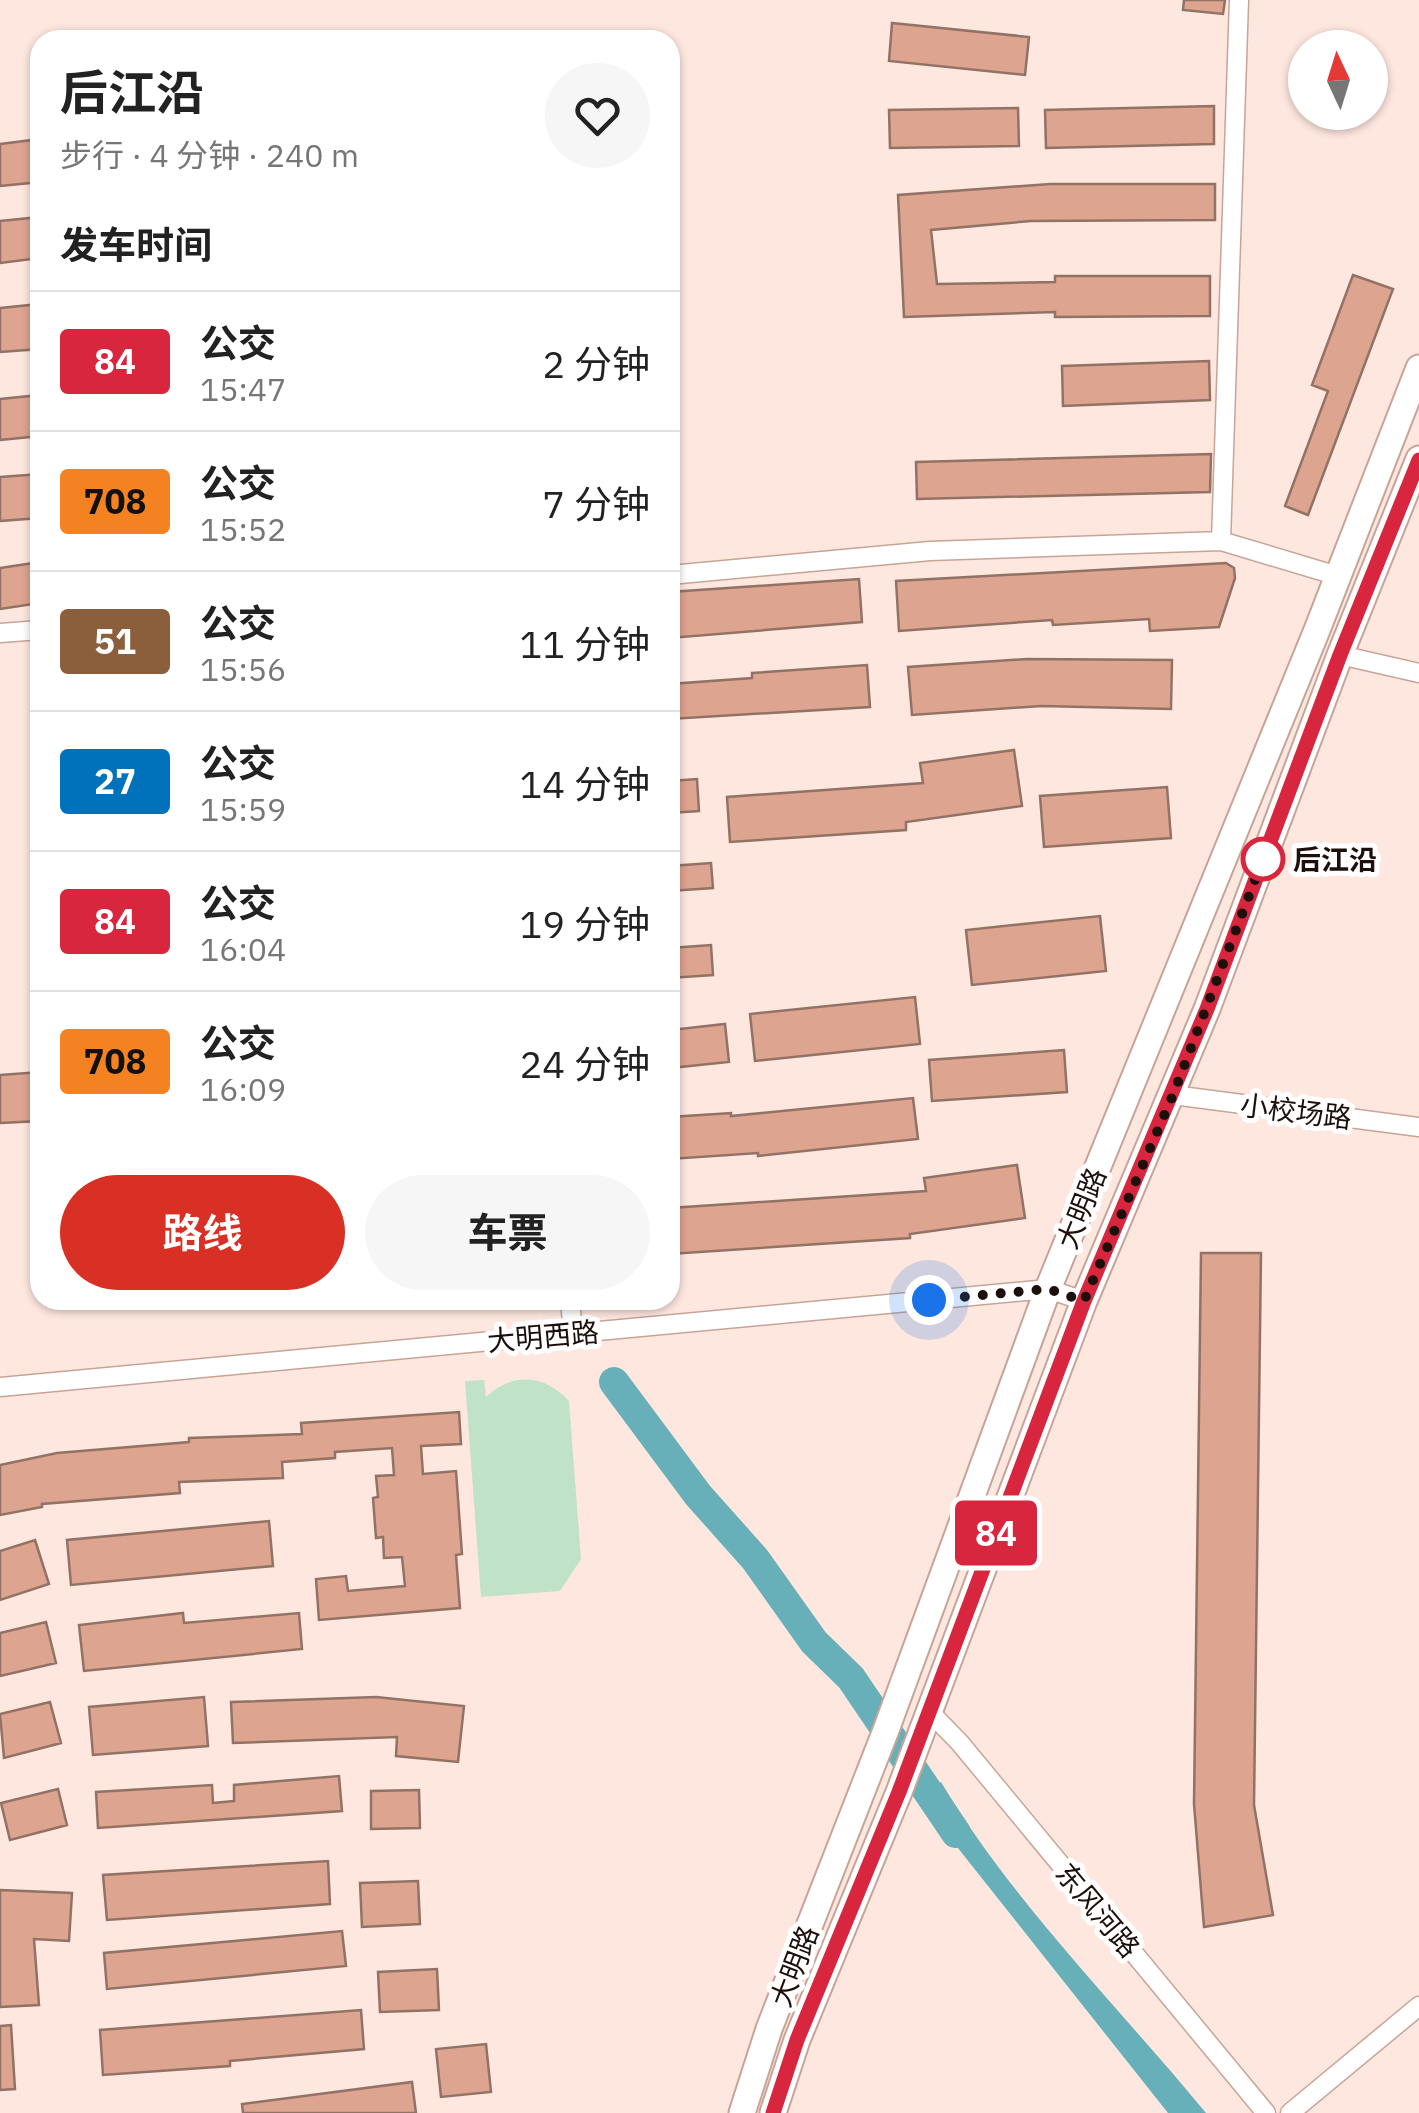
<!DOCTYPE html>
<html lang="zh">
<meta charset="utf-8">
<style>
:root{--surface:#fff;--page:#f6f6f6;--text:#222;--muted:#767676;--line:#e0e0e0;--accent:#d93025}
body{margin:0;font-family:"IBM Plex Sans","Noto Sans SC",sans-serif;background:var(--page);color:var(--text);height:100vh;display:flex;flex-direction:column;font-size:38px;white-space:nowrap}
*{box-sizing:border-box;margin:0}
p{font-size:32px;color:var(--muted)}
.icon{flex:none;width:55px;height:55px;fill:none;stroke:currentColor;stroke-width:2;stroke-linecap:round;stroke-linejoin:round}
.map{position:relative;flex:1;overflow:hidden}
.panel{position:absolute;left:30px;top:30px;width:650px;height:1280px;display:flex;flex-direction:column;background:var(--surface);border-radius:30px;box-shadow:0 2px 8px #0004}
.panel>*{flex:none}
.badge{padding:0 20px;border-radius:8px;font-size:35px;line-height:65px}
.needle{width:65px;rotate:356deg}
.buttons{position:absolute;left:1288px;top:30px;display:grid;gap:20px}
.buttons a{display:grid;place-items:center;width:100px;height:100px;border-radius:50%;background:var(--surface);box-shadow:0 2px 8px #0004;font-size:50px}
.you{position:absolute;width:50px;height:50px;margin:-25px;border:8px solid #fff;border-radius:50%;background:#1a73e8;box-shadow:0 0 0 15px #1a73e833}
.map>.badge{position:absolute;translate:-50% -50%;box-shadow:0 0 0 5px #fff}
h2{padding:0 30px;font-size:38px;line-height:90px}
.round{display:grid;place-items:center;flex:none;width:105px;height:105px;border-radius:52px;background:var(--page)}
.head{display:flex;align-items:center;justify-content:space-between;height:170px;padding:0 30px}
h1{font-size:48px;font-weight:700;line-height:75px}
.action{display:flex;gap:20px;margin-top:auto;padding:20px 30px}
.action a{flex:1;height:115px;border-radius:60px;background:var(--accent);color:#fff;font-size:40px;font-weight:700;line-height:115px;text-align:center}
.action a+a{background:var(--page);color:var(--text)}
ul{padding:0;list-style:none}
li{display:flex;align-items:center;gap:30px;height:140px;padding:0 30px;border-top:2px solid var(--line)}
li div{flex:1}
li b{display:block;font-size:38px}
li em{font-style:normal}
li .badge{min-width:110px;font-weight:700;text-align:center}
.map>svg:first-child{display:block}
.green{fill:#c0e2c8}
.water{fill:#67b0b9}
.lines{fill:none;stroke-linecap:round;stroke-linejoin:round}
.river{stroke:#67b0b9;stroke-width:30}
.building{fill:#dda490;stroke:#937266;stroke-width:2.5}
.minor-casing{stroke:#c7a497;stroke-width:21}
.primary-casing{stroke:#c7a497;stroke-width:29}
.minor{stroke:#fff;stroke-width:18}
.primary{stroke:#fff;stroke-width:25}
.line-casing{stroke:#fff;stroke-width:22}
.line{stroke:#d7263d;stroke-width:15}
.walk{stroke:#1d100c;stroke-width:10;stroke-dasharray:0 18}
.stop-dot{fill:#fff;stroke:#d7263d;stroke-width:5}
.labels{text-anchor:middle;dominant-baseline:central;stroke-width:10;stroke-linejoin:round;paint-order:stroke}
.stop-label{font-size:28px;font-weight:bold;fill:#1d100c;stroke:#fff;text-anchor:start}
.street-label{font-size:28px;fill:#1d100c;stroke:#fff}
</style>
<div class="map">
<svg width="1419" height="2113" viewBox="0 0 1419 2113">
<rect width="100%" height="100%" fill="#fee7df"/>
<path class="green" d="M 484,1380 L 486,1397 C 512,1372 545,1374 569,1401 L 581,1559 L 560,1591 L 481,1597 L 465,1381 Z"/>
<path class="water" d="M 941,1782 C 1013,1903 1117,2005 1206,2113 L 1168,2113 L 946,1833 L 935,1805 L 935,1786 Z"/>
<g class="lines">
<path class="river" d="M 614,1382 L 698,1495 L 755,1559 L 814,1642 L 851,1678 L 956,1833"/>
</g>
<path class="building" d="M 1184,0 L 1225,0 L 1223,14 L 1183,10 Z
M 892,23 L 1029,37 L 1025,75 L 889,61 Z
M 1214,106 L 1214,144 L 1046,148 L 1045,110 Z
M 1018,108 L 1019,146 L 890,148 L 889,110 Z
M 40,139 L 40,182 L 0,186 L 0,144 Z
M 1050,184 L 1215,184 L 1215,220 L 1031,221 L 931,230 L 937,284 L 1055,282 L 1055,276 L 1210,276 L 1210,316 L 1055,317 L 1055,312 L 904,317 L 898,195 Z
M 40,217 L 40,258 L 0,263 L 0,221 Z
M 1353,275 L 1393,289 L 1308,515 L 1285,506 L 1328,391 L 1312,385 Z
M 40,304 L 40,349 L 0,352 L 0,308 Z
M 1209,361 L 1210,400 L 1063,406 L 1062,366 Z
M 40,395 L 40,436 L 0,440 L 0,399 Z
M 1211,454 L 1210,492 L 917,499 L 916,462 Z
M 40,474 L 40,518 L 0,521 L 0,477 Z
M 40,562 L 40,603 L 0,609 L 0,568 Z
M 1226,563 L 1234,568 L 1235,578 L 1219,627 L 1150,631 L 1149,619 L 1053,625 L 1052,620 L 899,631 L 896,581 Z
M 859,579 L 862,622 L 670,638 L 670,592 Z
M 1027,659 L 1172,660 L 1171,709 L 1041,706 L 912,715 L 908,667 Z
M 867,665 L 870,707 L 670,719 L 670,684 L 752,678 L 752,673 Z
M 1014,750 L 1022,806 L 906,822 L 906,830 L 730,842 L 727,797 L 923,783 L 920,763 Z
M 697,779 L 699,811 L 670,813 L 670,781 Z
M 1167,787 L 1171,838 L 1044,847 L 1040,796 Z
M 711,863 L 713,888 L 670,891 L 670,866 Z
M 1100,916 L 1106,971 L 972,985 L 966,930 Z
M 711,945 L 713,975 L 670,978 L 670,948 Z
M 915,997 L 920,1044 L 755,1061 L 750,1014 Z
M 725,1024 L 729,1062 L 670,1068 L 670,1030 Z
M 1064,1050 L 1067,1092 L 932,1101 L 929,1060 Z
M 40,1072 L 40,1121 L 0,1123 L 0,1075 Z
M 913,1098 L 918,1139 L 758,1156 L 758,1153 L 670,1159 L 670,1117 L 731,1113 L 731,1116 Z
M 1017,1165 L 1025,1218 L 910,1234 L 910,1238 L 670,1254 L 670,1208 L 926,1191 L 924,1178 Z
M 1201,1253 L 1261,1253 L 1254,1805 L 1273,1915 L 1204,1927 L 1194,1804 Z
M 459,1412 L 461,1444 L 421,1446 L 423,1474 L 456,1471 L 462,1554 L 456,1555 L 460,1608 L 319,1620 L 316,1579 L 346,1576 L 348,1591 L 405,1586 L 402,1557 L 384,1558 L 383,1537 L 376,1538 L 373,1498 L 378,1497 L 376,1476 L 394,1475 L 392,1448 L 335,1452 L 335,1458 L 282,1462 L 283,1478 L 179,1482 L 180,1493 L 42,1504 L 42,1507 L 0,1515 L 0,1465 L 57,1453 L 189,1442 L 189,1438 L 302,1434 L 301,1423 Z
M 269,1521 L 273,1566 L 71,1585 L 67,1540 Z
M 35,1540 L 49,1584 L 0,1600 L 0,1551 Z
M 183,1613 L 184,1623 L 299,1613 L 302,1649 L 84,1671 L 79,1625 Z
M 46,1622 L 56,1663 L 0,1676 L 0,1633 Z
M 204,1697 L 208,1746 L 93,1755 L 89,1707 Z
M 376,1697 L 464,1706 L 458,1762 L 396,1756 L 397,1737 L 233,1743 L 231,1702 Z
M 50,1702 L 61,1743 L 4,1758 L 0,1714 Z
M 339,1776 L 342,1811 L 98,1828 L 96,1792 L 212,1785 L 213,1803 L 234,1801 L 234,1785 Z
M 58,1789 L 67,1825 L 10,1840 L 1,1803 Z
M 419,1790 L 420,1828 L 371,1829 L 371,1791 Z
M 328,1861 L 330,1904 L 107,1920 L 103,1875 Z
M 418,1881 L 420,1924 L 362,1927 L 360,1883 Z
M 0,1890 L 72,1893 L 69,1941 L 34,1939 L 39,2005 L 0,2007 Z
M 342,1931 L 346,1966 L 107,1989 L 104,1953 Z
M 437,1969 L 439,2010 L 380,2012 L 378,1972 Z
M 361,2010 L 364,2049 L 230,2061 L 230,2066 L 103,2075 L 100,2030 Z
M 11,2025 L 15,2089 L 0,2090 L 0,2026 Z
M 486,2044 L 491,2092 L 441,2097 L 436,2049 Z
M 412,2082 L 416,2113 L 243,2113 L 242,2104 Z"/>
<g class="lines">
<g class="minor-casing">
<path id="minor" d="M 1221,541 L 1239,0
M 670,575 L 930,551 L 1221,541 L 1338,576
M 0,633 L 40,630
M 1340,655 L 1419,673
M 1173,1095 L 1419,1127
M 570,1300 L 573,1334
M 0,1387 L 1048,1289 L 1084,1301
M 928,1710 L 960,1743 L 1266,2113
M 1290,2113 L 1419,2006"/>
</g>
<g class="primary-casing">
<path id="primary" d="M 742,2113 L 769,2029 L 886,1730 L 1048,1289 L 1317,630 L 1419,368
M 773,2113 L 797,2040 L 899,1792 L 1084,1301 L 1207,1009 L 1340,655 L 1419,459"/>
</g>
<use href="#minor" class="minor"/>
<use href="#primary" class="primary"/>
</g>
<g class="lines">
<g class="line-casing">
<path id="line" d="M 773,2113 L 797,2040 L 899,1792 L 1084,1301 L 1207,1009 L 1340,655 L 1419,460"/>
</g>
<use href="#line" class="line"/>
<path class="walk" d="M 929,1300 L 1048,1289 L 1084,1301 L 1173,1095 L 1263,859"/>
</g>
<circle class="stop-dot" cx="1263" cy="859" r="20"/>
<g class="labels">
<g class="stop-label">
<text x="1293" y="859">后江沿</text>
</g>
<g class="street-label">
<text transform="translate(1296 1111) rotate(7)">小校场路</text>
<text transform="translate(1081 1208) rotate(-68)">大明路</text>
<text transform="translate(543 1336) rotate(-5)">大明西路</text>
<text transform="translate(1098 1910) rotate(50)">东风河路</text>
<text transform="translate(794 1966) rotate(-69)">大明路</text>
</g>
</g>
</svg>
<div class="buttons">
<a><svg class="needle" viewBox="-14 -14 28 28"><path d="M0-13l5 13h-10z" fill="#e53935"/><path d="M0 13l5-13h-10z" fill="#767676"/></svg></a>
</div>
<div class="you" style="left:929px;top:1300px"></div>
<b class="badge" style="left:996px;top:1533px;background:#d7263d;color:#fff">84</b>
<section class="panel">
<div class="head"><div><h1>后江沿</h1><p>步行 · 4 分钟 · 240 m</p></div><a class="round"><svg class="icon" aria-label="heart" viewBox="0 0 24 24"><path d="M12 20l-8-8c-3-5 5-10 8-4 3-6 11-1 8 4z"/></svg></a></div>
<h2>发车时间</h2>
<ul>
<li><span class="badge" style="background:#d7263d;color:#fff">84</span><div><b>公交</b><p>15:47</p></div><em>2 分钟</em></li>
<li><span class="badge" style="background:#f58220;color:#111">708</span><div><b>公交</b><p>15:52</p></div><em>7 分钟</em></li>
<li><span class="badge" style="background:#8b5e3c;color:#fff">51</span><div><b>公交</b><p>15:56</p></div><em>11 分钟</em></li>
<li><span class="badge" style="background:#0072bc;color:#fff">27</span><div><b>公交</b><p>15:59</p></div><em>14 分钟</em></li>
<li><span class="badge" style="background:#d7263d;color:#fff">84</span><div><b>公交</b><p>16:04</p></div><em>19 分钟</em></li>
<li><span class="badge" style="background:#f58220;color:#111">708</span><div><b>公交</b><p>16:09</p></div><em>24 分钟</em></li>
</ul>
<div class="action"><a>路线</a><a>车票</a></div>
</section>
</div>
